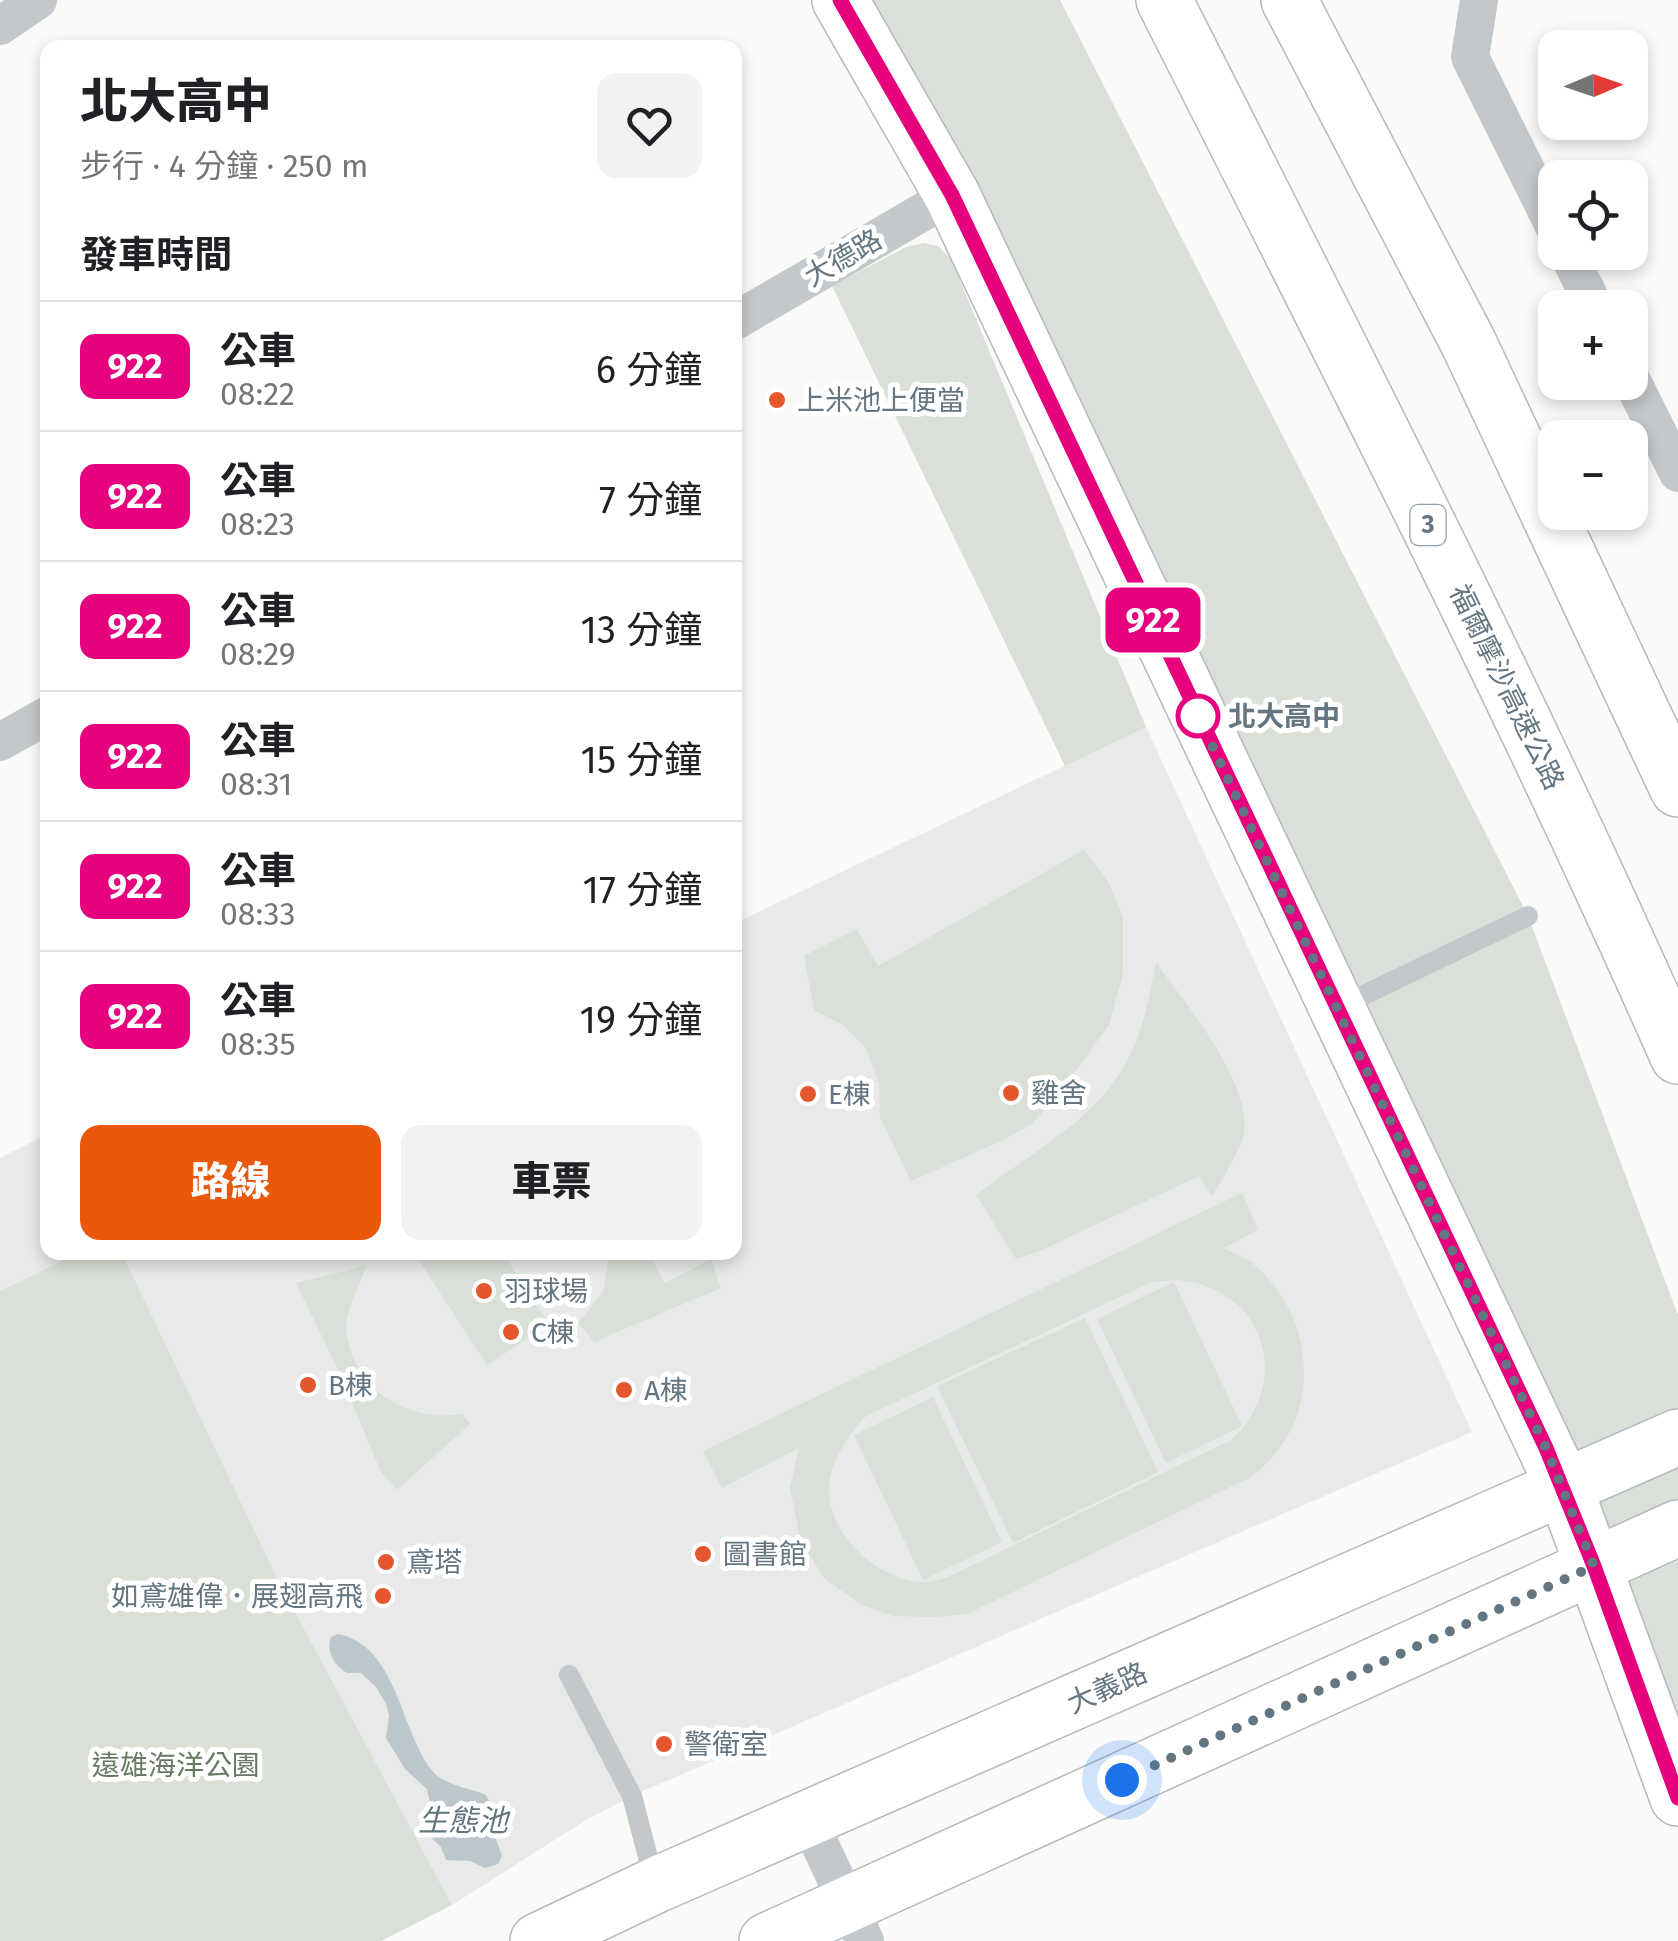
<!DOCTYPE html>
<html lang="zh-TW">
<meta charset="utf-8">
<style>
:root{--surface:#fff;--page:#f2f2f2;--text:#202124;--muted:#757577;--line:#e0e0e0;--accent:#ea580c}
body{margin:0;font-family:"Fira Sans","Noto Sans TC",sans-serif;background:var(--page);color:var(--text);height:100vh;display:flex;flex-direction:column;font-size:38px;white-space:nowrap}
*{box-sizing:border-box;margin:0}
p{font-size:32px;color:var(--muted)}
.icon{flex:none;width:55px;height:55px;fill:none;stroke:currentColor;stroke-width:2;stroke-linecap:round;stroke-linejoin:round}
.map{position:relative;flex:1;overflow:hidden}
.sheet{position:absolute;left:40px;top:40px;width:702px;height:1220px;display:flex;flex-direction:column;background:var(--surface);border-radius:20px;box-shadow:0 5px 15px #0003}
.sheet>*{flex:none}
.badge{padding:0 20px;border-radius:15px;font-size:35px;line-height:65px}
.needle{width:65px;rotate:88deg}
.controls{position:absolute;left:1538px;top:30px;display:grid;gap:20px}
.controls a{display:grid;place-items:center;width:110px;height:110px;border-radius:20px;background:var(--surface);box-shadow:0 5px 15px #0003;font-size:50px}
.you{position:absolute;width:50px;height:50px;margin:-25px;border:8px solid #fff;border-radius:50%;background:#1a73e8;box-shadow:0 0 0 15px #1a73e833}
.map>.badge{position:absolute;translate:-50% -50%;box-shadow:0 0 0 5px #fff}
h2{padding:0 40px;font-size:38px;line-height:90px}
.round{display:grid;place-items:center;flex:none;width:105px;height:105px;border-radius:20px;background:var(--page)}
.overview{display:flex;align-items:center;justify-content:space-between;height:170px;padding:0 40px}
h1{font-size:48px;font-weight:800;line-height:75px}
.button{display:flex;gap:20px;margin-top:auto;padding:20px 40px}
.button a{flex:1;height:115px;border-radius:20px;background:var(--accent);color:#fff;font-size:40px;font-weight:800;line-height:115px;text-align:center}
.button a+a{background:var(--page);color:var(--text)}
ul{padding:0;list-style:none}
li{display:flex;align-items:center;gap:30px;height:130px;padding:0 40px;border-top:2px solid var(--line)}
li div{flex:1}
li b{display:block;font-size:38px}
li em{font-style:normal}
li .badge{min-width:110px;font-weight:700;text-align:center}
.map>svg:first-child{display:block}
.built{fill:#e8e9e9}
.green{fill:#dadfd7;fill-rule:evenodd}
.water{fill:#bbc7cb}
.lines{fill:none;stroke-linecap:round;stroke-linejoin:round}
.secondary-casing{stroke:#b3babf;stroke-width:58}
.highway-casing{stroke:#b4b9bd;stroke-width:58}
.lane{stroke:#c3c8cc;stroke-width:20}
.street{stroke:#c3c8cc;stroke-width:38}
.secondary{stroke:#fff;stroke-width:55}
.highway{stroke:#fff;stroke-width:55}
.line-casing{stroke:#fff;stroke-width:22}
.line{stroke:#e6007e;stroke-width:15}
.walk{stroke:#657683;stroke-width:10;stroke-dasharray:0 18}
.poi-dot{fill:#e4572e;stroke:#fff;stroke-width:4}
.stop-dot{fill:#fff;stroke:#e6007e;stroke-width:5}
.labels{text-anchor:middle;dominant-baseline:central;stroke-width:10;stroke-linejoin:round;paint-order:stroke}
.shield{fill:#fff;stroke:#939fa8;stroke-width:2.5}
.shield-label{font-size:25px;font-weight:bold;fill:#657683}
.street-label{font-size:28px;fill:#657683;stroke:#fff}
.poi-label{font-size:28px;fill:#657683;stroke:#fff;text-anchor:start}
.stop-label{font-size:28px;font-weight:bold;fill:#657683;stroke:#fff;text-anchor:start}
.park-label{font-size:28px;fill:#687a64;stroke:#fff}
.water-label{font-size:30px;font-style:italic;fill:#60757c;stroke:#fff}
</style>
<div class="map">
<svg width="1678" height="1941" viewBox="0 0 1678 1941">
<rect width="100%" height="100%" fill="#fafaf8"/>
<path class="built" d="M 1146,727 L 1472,1432 L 632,1796 L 586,1820 L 452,1905 L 278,1580 L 122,1253 L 735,1252 L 735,923 Z
M 47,1134 L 48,1252 L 78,1253 L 0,1291 L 0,1158 Z"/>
<path class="green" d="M 840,0 L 1060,0 L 1528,916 L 1678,1315 L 1678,1749 Z
M 923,243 L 938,246 L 951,259 L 1146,727 L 1065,766 L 832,286 L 906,247 Z
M 1084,850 L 1109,883 L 1123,918 L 1123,974 L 1109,1025 L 1058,1095 L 1032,1124 L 1001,1141 L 911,1181 L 880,1117 L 879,1083 L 866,1048 L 843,1025 L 814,1010 L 804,956 L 857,929 L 878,966 Z
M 1156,963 C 1185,1002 1252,1083 1244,1134 C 1243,1144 1219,1186 1212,1196 L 1199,1176 L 1040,1251 L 1016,1259 L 976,1195 C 1031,1152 1099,1120 1131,1053 C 1144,1026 1150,993 1156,963 Z
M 1242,1193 L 1258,1230 L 1223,1248 C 1232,1253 1244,1256 1251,1262 C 1320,1318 1324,1426 1249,1478 L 967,1614 L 936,1617 L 893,1616 L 860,1604 L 825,1579 L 801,1542 L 790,1488 L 799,1448 L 722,1488 L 703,1451 ZM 1179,1280 C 1189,1282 1200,1283 1209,1287 C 1276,1314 1282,1395 1231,1440 L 948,1577 C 941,1579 932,1582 925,1582 C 879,1583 824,1531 829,1484 C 832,1458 849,1435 866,1416 L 1152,1282 Z
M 78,1253 L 122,1253 L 278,1580 L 452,1905 L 381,1941 L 0,1941 L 0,1291 Z
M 428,1253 L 503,1253 L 549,1324 L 487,1365 L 418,1259 Z
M 610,1253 L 648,1253 L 665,1283 L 711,1259 L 721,1288 L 594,1342 L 578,1323 L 603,1292 Z
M 366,1266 C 351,1310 334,1321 359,1369 L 342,1378 L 296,1283 Z
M 1174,1282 L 1242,1426 L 1166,1463 L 1097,1319 Z
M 1085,1318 L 1158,1472 L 1013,1543 L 937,1386 Z
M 366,1382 C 394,1408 425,1420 462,1414 L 470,1424 L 397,1490 L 381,1472 L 347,1391 Z
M 933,1397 L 1002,1542 L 923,1580 L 854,1435 Z"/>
<path class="water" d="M 338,1634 C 397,1646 400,1729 431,1769 C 443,1786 468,1787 486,1795 L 495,1812 L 494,1834 L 502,1856 L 498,1864 L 485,1868 L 470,1861 L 446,1860 L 441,1847 L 424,1831 L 431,1807 L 427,1789 L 405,1769 L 386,1738 L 389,1716 L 386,1704 L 376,1687 L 361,1673 L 347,1673 C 334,1665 326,1652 331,1637 Z"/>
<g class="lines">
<g class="secondary-casing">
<path id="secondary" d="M 840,0 L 952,195 L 1565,1489 L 1678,1798
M 538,1941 L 656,1885 L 1678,1437
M 767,1941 L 1678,1528"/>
</g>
<g class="highway-casing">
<path id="highway" d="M 1164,0 C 1341,349 1520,698 1678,1056
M 1289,0 L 1468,342 L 1678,789"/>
</g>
<path class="lane" d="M 1341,1006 L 1528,916
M 569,1675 L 632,1796 L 655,1884"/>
<path class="street" d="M 1479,0 L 1470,57 L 1555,228
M 0,26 L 38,0
M 1567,252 L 1595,308
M 735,321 L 952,195
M 1630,377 L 1678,473
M 0,742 L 48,715
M 808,1819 L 865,1941"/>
<use href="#secondary" class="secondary"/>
<use href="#highway" class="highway"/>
</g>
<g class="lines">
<g class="line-casing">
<path id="line" d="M 840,0 L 952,195 L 1546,1448 L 1594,1566 L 1678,1798"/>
</g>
<use href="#line" class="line"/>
<path class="walk" d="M 1122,1780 L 1594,1566 L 1546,1448 L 1198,716"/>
</g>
<g class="poi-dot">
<circle cx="777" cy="400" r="10"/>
<circle cx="1011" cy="1093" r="10"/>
<circle cx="808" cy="1094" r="10"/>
<circle cx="484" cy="1291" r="10"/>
<circle cx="511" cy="1332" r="10"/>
<circle cx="308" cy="1385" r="10"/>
<circle cx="624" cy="1390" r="10"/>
<circle cx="703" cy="1554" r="10"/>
<circle cx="386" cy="1562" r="10"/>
<circle cx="383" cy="1596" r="10"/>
<circle cx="664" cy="1744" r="10"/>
</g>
<circle class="stop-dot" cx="1198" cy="716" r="20"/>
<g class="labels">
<rect class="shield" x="1410.5" y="505" width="35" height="40" rx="8"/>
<g class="shield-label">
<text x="1428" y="525">3</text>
</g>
<g class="street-label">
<text transform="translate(843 258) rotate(-30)">大德路</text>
<text transform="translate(1507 687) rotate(64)">福爾摩沙高速公路</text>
<text transform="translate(1107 1688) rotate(-24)">大義路</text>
</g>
<g class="poi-label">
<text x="797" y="400">上米池上便當</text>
<text x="1031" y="1093">雞舍</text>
<text x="828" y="1094">E棟</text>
<text x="504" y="1291">羽球場</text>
<text x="531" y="1332">C棟</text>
<text x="328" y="1385">B棟</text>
<text x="644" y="1390">A棟</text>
<text x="723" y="1554">圖書館</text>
<text x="406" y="1562">鳶塔</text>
<text x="363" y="1596" text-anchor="end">如鳶雄偉．展翅高飛</text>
<text x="684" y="1744">警衛室</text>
</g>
<g class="stop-label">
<text x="1228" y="716">北大高中</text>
</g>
<g class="park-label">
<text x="176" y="1765">遠雄海洋公園</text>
</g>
<g class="water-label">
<text x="463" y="1821">生態池</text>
</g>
</g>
</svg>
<div class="controls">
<a><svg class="needle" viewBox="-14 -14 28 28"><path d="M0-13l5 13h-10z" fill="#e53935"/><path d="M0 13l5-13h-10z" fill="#757577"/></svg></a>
<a><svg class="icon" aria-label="locate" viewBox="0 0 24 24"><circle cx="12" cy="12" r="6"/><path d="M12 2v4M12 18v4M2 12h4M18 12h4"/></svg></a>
<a>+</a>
<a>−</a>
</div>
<div class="you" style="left:1122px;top:1780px"></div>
<b class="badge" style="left:1153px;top:620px;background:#e6007e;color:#fff">922</b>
<section class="sheet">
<div class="overview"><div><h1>北大高中</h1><p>步行 · 4 分鐘 · 250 m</p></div><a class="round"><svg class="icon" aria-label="heart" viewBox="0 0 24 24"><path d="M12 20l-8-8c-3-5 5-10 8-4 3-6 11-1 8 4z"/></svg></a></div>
<h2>發車時間</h2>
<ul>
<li><span class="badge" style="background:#e6007e;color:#fff">922</span><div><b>公車</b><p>08:22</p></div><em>6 分鐘</em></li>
<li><span class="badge" style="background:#e6007e;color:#fff">922</span><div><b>公車</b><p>08:23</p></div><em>7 分鐘</em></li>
<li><span class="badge" style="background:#e6007e;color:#fff">922</span><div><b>公車</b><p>08:29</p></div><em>13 分鐘</em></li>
<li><span class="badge" style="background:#e6007e;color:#fff">922</span><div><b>公車</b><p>08:31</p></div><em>15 分鐘</em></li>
<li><span class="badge" style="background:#e6007e;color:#fff">922</span><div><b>公車</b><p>08:33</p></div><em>17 分鐘</em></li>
<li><span class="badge" style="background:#e6007e;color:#fff">922</span><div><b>公車</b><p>08:35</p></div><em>19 分鐘</em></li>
</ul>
<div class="button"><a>路線</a><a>車票</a></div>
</section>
</div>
